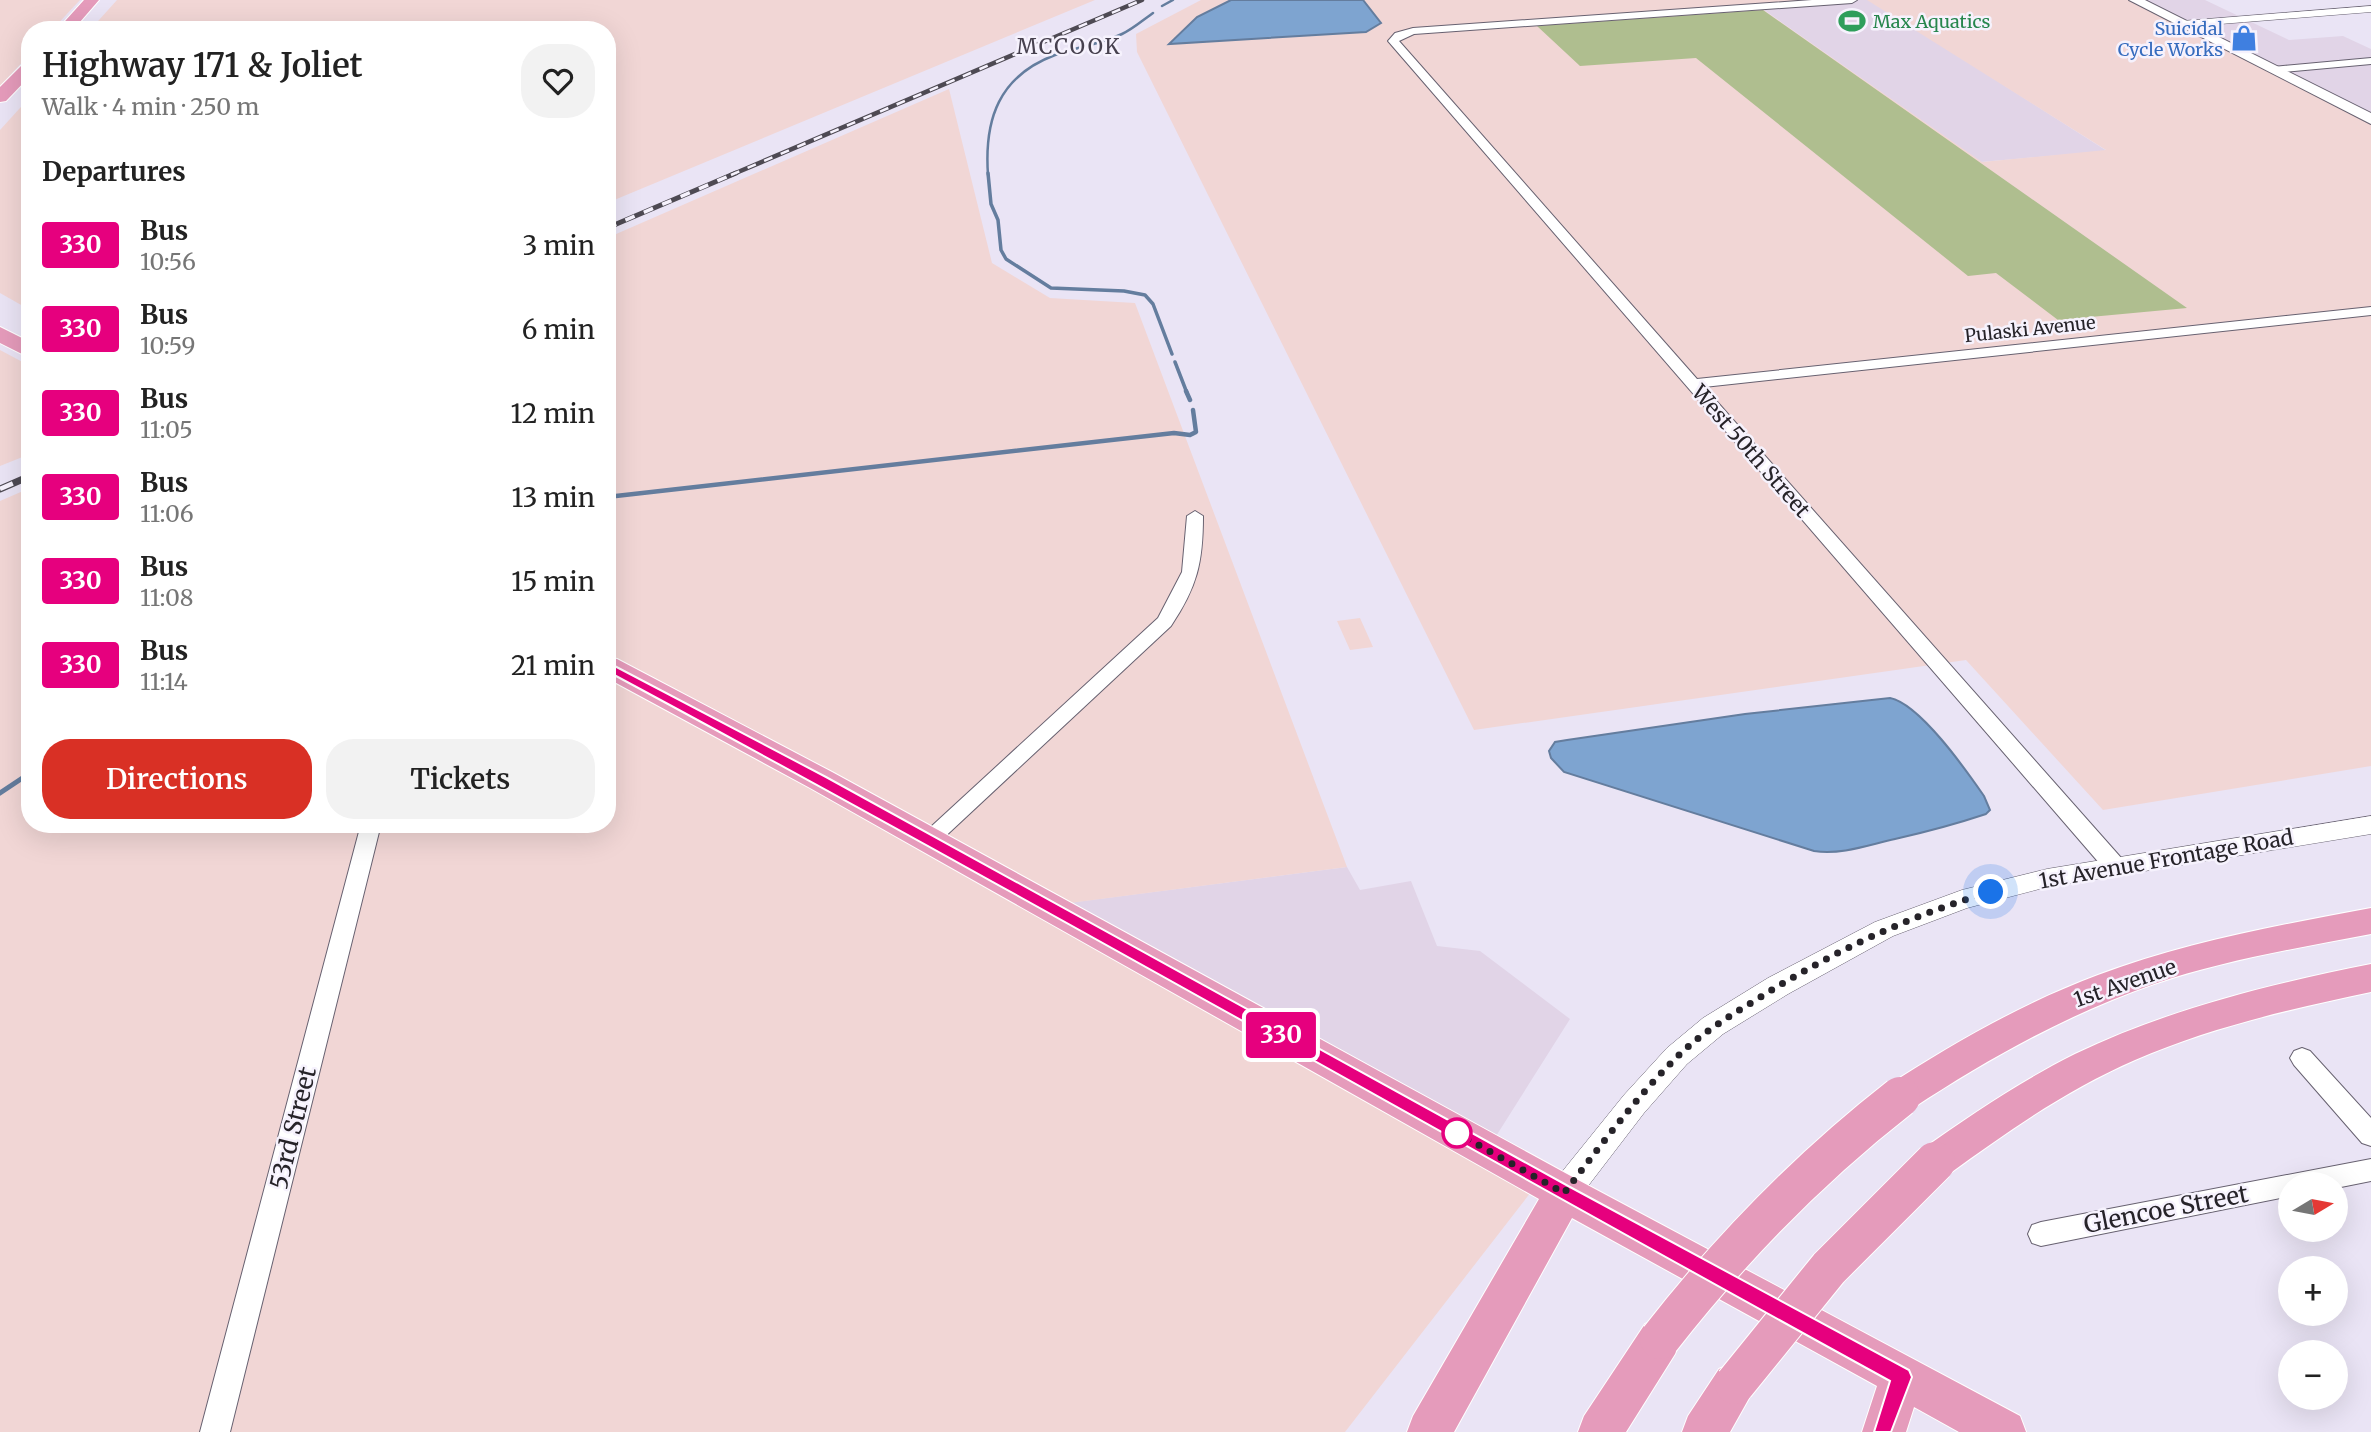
<!DOCTYPE html>
<meta charset="utf-8">
<style>
:root{--surface:#fff;--page:#f2f2f2;--text:#222;--muted:#767676;--accent:#d93025}
body{margin:0;font-family:Merriweather,serif;background:var(--page);color:var(--text);height:100vh;display:flex;flex-direction:column;font-size:26px;white-space:nowrap}
*{box-sizing:border-box;margin:0}
p{font-size:23px;color:var(--muted)}
.icon{flex:none;width:38px;height:38px;fill:none;stroke:currentColor;stroke-width:2;stroke-linecap:round;stroke-linejoin:round}
.map{position:relative;flex:1;overflow:hidden}
.drawer{position:absolute;left:21px;top:21px;width:595px;height:812px;display:flex;flex-direction:column;background:var(--surface);border-radius:28px;box-shadow:0 7px 28px #0002}
.drawer>*{flex:none}
.badge{padding:0 14px;border-radius:5px;font-size:24px;line-height:46px}
.needle{width:46px;rotate:80deg}
.tools{position:absolute;left:2278px;top:1172px;display:grid;gap:14px}
.tools a{display:grid;place-items:center;width:70px;height:70px;border-radius:50%;background:var(--surface);box-shadow:0 7px 28px #0002;font-size:35px}
.you{position:absolute;width:35px;height:35px;margin:-18px;border:5px solid #fff;border-radius:50%;background:#1a73e8;box-shadow:0 0 0 10px #1a73e833}
.map>.badge{position:absolute;translate:-50% -50%;box-shadow:0 0 0 4px #fff}
h2{padding:0 21px;font-size:26px;line-height:63px}
.round{display:grid;place-items:center;flex:none;width:74px;height:74px;border-radius:28px;background:var(--page)}
.overview{display:flex;align-items:center;justify-content:space-between;height:119px;padding:0 21px}
h1{font-size:33px;font-weight:600;line-height:52px}
.primary-button{display:flex;gap:14px;margin-top:auto;padding:14px 21px}
.primary-button a{flex:1;height:80px;border-radius:28px;background:var(--accent);color:#fff;font-size:28px;font-weight:600;line-height:80px;text-align:center}
.primary-button a+a{background:var(--page);color:var(--text)}
ul{padding:0;list-style:none}
li{display:flex;align-items:center;gap:21px;height:84px;padding:0 21px}
li div{flex:1}
li b{display:block;font-size:26px}
li em{font-style:normal}
li .badge{min-width:77px;font-weight:700;text-align:center}
.map>svg:first-child{display:block}
.commercial{fill:#e1d4e7}
.industrial{fill:#f1d6d5}
.green{fill:#afbe8f}
.water{fill:#7ea4d0;stroke:#647d9e;stroke-width:2}
.lines{fill:none;stroke-linecap:round;stroke-linejoin:round}
.stream-far3{stroke:#647d9e;stroke-width:2.5}
.stream-far2{stroke:#647d9e;stroke-width:3.5}
.stream-far1{stroke:#647d9e;stroke-width:4.5}
.stream{stroke:#647d9e;stroke-width:5}
.minor-casing{stroke:#676170;stroke-width:2}
.tertiary-casing{stroke:#676170;stroke-width:1}
.secondary-casing{stroke:#676170;stroke-width:2}
.primary-casing{stroke:#fff;stroke-width:2}
.minor{fill:#fff;fill-rule:evenodd}
.tertiary{fill:#fff;fill-rule:evenodd}
.secondary{fill:#fff;fill-rule:evenodd}
.primary{fill:#e59bbb;fill-rule:evenodd}
.rail-far2-casing{stroke:#4e4a53;stroke-width:4.5}
.rail-far1-casing{stroke:#4e4a53;stroke-width:5}
.rail-casing{stroke:#4e4a53;stroke-width:7}
.rail-far2{stroke:#f6f2fd;stroke-width:2.5;stroke-dasharray:9;stroke-linecap:butt}
.rail-far1{stroke:#f6f2fd;stroke-width:3.5;stroke-dasharray:10;stroke-linecap:butt}
.rail{stroke:#f6f2fd;stroke-width:4.5;stroke-dasharray:14;stroke-linecap:butt}
.primary-bridge-casing{stroke:#fff;stroke-width:42;stroke-linecap:butt}
.primary-bridge{stroke:#e59bbb;stroke-width:40}
.line{fill:#e6007e;stroke:#fff;stroke-width:2}
.walk{stroke:#262329;stroke-width:7;stroke-dasharray:0 12.6}
.stop-dot{fill:#fff;stroke:#e6007e;stroke-width:3.5}
.labels{text-anchor:middle;dominant-baseline:central;stroke-width:5;stroke-linejoin:round;paint-order:stroke}
.far-leisure-label{font-size:18px;fill:#27864d;stroke:#f6f2fd;text-anchor:start}
.far-shop-label{font-size:18px;fill:#366cbe;stroke:#f6f2fd;text-anchor:end}
.far-street-label{font-size:18px;fill:#262329;stroke:#f6f2fd}
.far-quarter-label{font-size:21px;letter-spacing:2px;fill:#47414f;stroke:#f6f2fd}
.street-label{font-size:21px;fill:#262329;stroke:#f6f2fd}
.near-street-label{font-size:24px;fill:#262329;stroke:#f6f2fd}
</style>
<div class="map">
<svg width="2371" height="1432" viewBox="0 0 2371 1432">
<rect width="100%" height="100%" fill="#eae4f5"/>
<path class="commercial" d="M 1835,0 L 1870,0 L 2107,151 L 1981,162 L 1757,5 Z
M 2139,0 L 2205,0 L 2289,40 L 2343,36 L 2371,49 L 2371,117 Z
M 1347,867 L 1360,890 L 1411,881 L 1437,946 L 1480,951 L 1570,1019 L 1486,1152 L 1037,907 Z"/>
<path class="industrial" d="M 0,0 L 80,0 L 52,30 L 30,30 L 30,54 L 0,86 Z
M 117,0 L 1095,0 L 607,203 L 607,30 L 90,30 Z
M 1201,0 L 1835,0 L 1758,6 L 1982,162 L 2106,150 L 1867,0 L 2131,0 L 2371,124 L 2371,766 L 2103,810 L 1966,660 L 1474,730 L 1137,52 L 1136,34 Z
M 949,89 L 992,263 L 1050,298 L 1135,303 L 1347,867 L 1039,907 L 1538,1183 L 1345,1432 L 0,1432 L 0,501 L 30,488 L 30,824 L 607,824 L 607,238 Z
M 30,97 L 30,310 L 0,293 L 0,130 Z
M 0,350 L 30,366 L 30,454 L 0,466 Z
M 1360,618 L 1373,647 L 1350,650 L 1337,621 Z"/>
<path class="green" d="M 1763,10 L 2187,308 L 2058,320 L 1996,273 L 1968,276 L 1696,58 L 1580,66 L 1537,26 Z"/>
<path class="water" d="M 1231,0 L 1363,0 L 1381,23 L 1366,32 L 1169,44 L 1197,17 Z
M 1890,698 C 1920,704 1966,770 1984,796 L 1990,810 L 1986,814 C 1956,824 1926,832 1895,839 C 1868,845 1842,855 1814,851 L 1564,772 L 1551,758 L 1549,751 L 1555,742 L 1567,740 L 1745,714 Z"/>
<g class="lines">
<path class="stream-far3" d="M 1162,6 L 1173,0
M 988,175 C 984,119 999,76 1055,55 C 1077,47 1101,44 1122,34 C 1133,29 1143,20 1153,13"/>
<path class="stream-far2" d="M 988,173 L 991,204 L 998,220 L 1001,250 L 1006,259 L 1051,288 L 1124,291 L 1145,295 L 1153,304 L 1172,354
M 1175,362 L 1187,393"/>
<path class="stream-far1" d="M 1186,391 L 1190,400
M 607,497 L 1174,433 L 1190,435 L 1196,432 L 1193,410"/>
<path class="stream" d="M 0,793 L 30,773"/>
<g class="minor-casing">
<path id="minor" d="M 1812,0 L 1857,0 L 1852,3 L 1414,34 L 1399,41 L 1697,379 L 2371,307 L 2371,315 L 1704,387 L 2123,860 L 2126,866 L 2123,872 L 2115,874 L 2107,872 L 1388,41 L 1395,33 L 1413,28 Z
M 2371,58 L 2371,64 L 2273,73 L 2268,70 L 2273,67 Z
M 1195,511 L 1203,516 C 1203,563 1197,587 1171,626 L 936,845 L 929,848 L 922,845 L 919,840 L 922,835 L 1158,618 L 1182,572 L 1187,516 Z
M 361,824 L 381,824 L 230,1432 L 200,1432 Z
M 2302,1048 L 2310,1051 L 2371,1118 L 2371,1146 L 2362,1143 L 2294,1065 L 2290,1058 L 2294,1051 Z
M 2371,1159 L 2371,1181 L 2336,1188 L 2336,1185 L 2291,1185 L 2291,1196 L 2041,1246 L 2032,1243 L 2028,1234 L 2032,1225 L 2041,1222 Z"/>
</g>
<g class="tertiary-casing">
<path id="tertiary" d="M 2371,6 L 2371,12 L 2183,27 L 2177,24 L 2183,21 Z
M 2371,816 L 2371,834 L 2047,887 L 1967,908 L 1893,936 L 1788,994 L 1723,1034 L 1687,1064 L 1644,1113 L 1575,1203 L 1564,1207 L 1553,1203 L 1549,1193 L 1553,1183 L 1624,1095 L 1667,1048 L 1703,1018 L 1768,978 L 1875,922 L 1962,890 L 2047,869 Z"/>
</g>
<g class="secondary-casing">
<path id="secondary" d="M 2129,0 L 2145,0 L 2371,113 L 2371,124 Z"/>
</g>
<g class="primary-casing">
<path id="primary" d="M 84,0 L 99,0 L 73,30 L 57,30 Z
M 30,61 L 30,76 L 6,101 L 0,102 L 0,87 L 24,63 Z
M 0,327 L 30,342 L 30,358 L 0,343 Z
M 607,657 L 617,659 L 832,772 L 1578,1180 L 2020,1416 L 2026,1432 L 1959,1432 L 1914,1407 L 1906,1432 L 1862,1432 L 1877,1386 L 1572,1218 L 1454,1432 L 1407,1432 L 1413,1416 L 1539,1199 L 810,788 L 607,678 Z
M 2371,908 L 2371,934 C 2298,948 2224,960 2154,984 C 2068,1014 1989,1058 1913,1108 L 1900,1113 L 1887,1108 L 1881,1097 L 1887,1086 C 1954,1043 2023,1003 2098,975 C 2186,942 2279,925 2371,908 Z
M 2371,964 L 2371,992 C 2291,1009 2211,1027 2135,1060 C 2068,1089 2008,1131 1949,1174 L 1935,1179 L 1921,1174 L 1915,1162 L 1921,1150 C 1971,1115 2021,1081 2075,1054 C 2169,1009 2270,984 2371,964 Z
M 1660,1318 L 1675,1324 L 1681,1339 L 1675,1354 L 1626,1432 L 1578,1432 L 1584,1416 L 1645,1324 Z
M 1735,1362 L 1751,1369 L 1757,1384 L 1730,1432 L 1682,1432 L 1688,1416 L 1719,1369 Z"/>
</g>
<use href="#minor" class="minor"/>
<use href="#tertiary" class="tertiary"/>
<use href="#secondary" class="secondary"/>
<use href="#primary" class="primary"/>
<g class="rail-far2-casing">
<path id="rail-far2" d="M 731,175 L 1142,0"/>
</g>
<g class="rail-far1-casing">
<path id="rail-far1" d="M 607,228 L 736,173"/>
</g>
<g class="rail-casing">
<path id="rail" d="M 0,489 L 30,476"/>
</g>
<use href="#rail-far2" class="rail-far2"/>
<use href="#rail-far1" class="rail-far1"/>
<use href="#rail" class="rail"/>
<g class="primary-bridge-casing">
<path id="primary-bridge" d="M 1660,1339 C 1731,1248 1809,1168 1900,1097
M 1735,1384 L 1829,1268 L 1935,1162"/>
</g>
<use href="#primary-bridge" class="primary-bridge"/>
</g>
<path class="line" d="M 607,662 L 826,777 L 1570,1187 L 1909,1370 L 1912,1377 L 1891,1432 L 1874,1432 L 1890,1381 C 1460,1145 1035,901 603,669 L 603,663 Z"/>
<g class="lines">
<path class="walk" d="M 1457,1133 L 1564,1193 C 1600,1147 1635,1098 1677,1057 C 1701,1033 1730,1016 1759,998 C 1832,952 1908,916 1991,892"/>
</g>
<defs>
<g id="stadium-bare" transform="scale(2.1)"><path d="M0-5a6.5 5 0 1 0 0 10a6.5 5 0 1 0 0-10ZM-3.5-1.8h7v3.6h-7Z" fill="#2e9e5b" stroke="#f6f2fd" stroke-width="2.5" paint-order="stroke"/></g>
<g id="shop-bare" transform="scale(2.1)"><path d="M-5-2.5h2.3a2.7 3.5 0 0 1 5.4 0H5L5.5 6h-11ZM-1.5-2.5h3a1.5 2.3 0 0 0-3 0Z" fill="#3f7fe0" stroke="#f6f2fd" stroke-width="2.5" paint-order="stroke"/></g>
</defs>
<g fill-rule="evenodd">
<use href="#stadium-bare" x="1852" y="21"/>
<use href="#shop-bare" x="2244" y="38"/>
</g>
<circle class="stop-dot" cx="1457" cy="1133" r="14"/>
<g class="labels">
<g class="far-leisure-label">
<text x="1873" y="21">Max Aquatics</text>
</g>
<g class="far-shop-label">
<text x="2223" y="28">Suicidal<tspan x="2223" dy="21">Cycle Works</tspan></text>
</g>
<g class="far-street-label">
<text transform="translate(2030 329) rotate(-6)">Pulaski Avenue</text>
</g>
<g class="far-quarter-label">
<text x="1069" y="46">MCCOOK</text>
</g>
<g class="street-label">
<text transform="translate(1751 451) rotate(49)">West 50th Street</text>
<text transform="translate(2166 859) rotate(-10)">1st Avenue Frontage Road</text>
<text transform="translate(2125 983) rotate(-19)">1st Avenue</text>
</g>
<g class="near-street-label">
<text transform="translate(293 1128) rotate(-76)">53rd Street</text>
<text transform="translate(2166 1209) rotate(-11)">Glencoe Street</text>
</g>
</g>
</svg>
<div class="tools">
<a><svg class="needle" viewBox="-14 -14 28 28"><path d="M0-13l5 13h-10z" fill="#e53935"/><path d="M0 13l5-13h-10z" fill="#767676"/></svg></a>
<a>+</a>
<a>−</a>
</div>
<div class="you" style="left:1991px;top:892px"></div>
<b class="badge" style="left:1281px;top:1035px;background:#e6007e;color:#fff">330</b>
<section class="drawer">
<div class="overview"><div><h1>Highway 171 &amp; Joliet</h1><p>Walk · 4 min · 250 m</p></div><a class="round"><svg class="icon" aria-label="heart" viewBox="0 0 24 24"><path d="M12 20l-8-8c-3-5 5-10 8-4 3-6 11-1 8 4z"/></svg></a></div>
<h2>Departures</h2>
<ul>
<li><span class="badge" style="background:#e6007e;color:#fff">330</span><div><b>Bus</b><p>10:56</p></div><em>3 min</em></li>
<li><span class="badge" style="background:#e6007e;color:#fff">330</span><div><b>Bus</b><p>10:59</p></div><em>6 min</em></li>
<li><span class="badge" style="background:#e6007e;color:#fff">330</span><div><b>Bus</b><p>11:05</p></div><em>12 min</em></li>
<li><span class="badge" style="background:#e6007e;color:#fff">330</span><div><b>Bus</b><p>11:06</p></div><em>13 min</em></li>
<li><span class="badge" style="background:#e6007e;color:#fff">330</span><div><b>Bus</b><p>11:08</p></div><em>15 min</em></li>
<li><span class="badge" style="background:#e6007e;color:#fff">330</span><div><b>Bus</b><p>11:14</p></div><em>21 min</em></li>
</ul>
<div class="primary-button"><a>Directions</a><a>Tickets</a></div>
</section>
</div>
